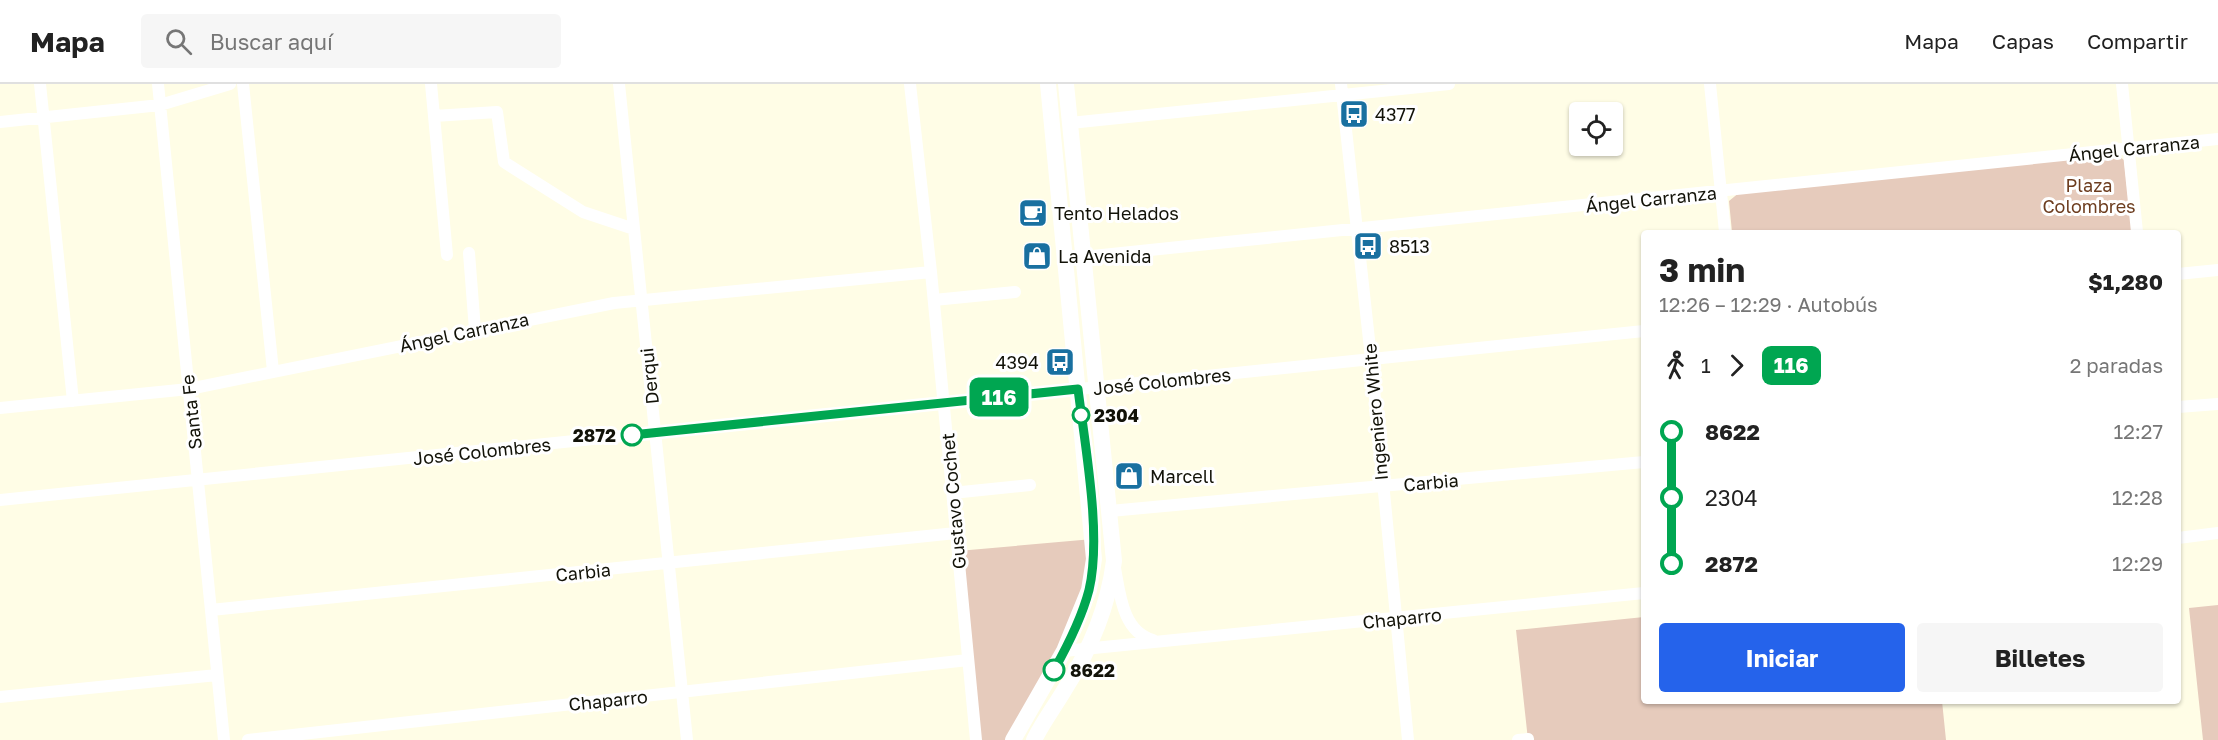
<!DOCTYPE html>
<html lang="es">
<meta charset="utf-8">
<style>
:root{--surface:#fff;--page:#f6f6f6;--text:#222;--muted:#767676;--line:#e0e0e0;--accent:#2563eb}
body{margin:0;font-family:"Golos Text",sans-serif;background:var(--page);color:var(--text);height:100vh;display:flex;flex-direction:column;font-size:22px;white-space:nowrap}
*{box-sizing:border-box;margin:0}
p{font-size:20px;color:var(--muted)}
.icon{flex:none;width:33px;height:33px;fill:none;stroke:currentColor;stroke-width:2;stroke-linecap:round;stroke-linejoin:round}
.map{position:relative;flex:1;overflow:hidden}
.panel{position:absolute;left:1641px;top:146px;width:540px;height:474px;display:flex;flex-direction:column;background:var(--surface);border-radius:6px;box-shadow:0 2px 4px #0004}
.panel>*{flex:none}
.badge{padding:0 12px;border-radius:9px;font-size:21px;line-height:39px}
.buttons{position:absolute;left:1569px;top:18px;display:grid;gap:12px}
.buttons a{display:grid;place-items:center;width:54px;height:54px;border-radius:6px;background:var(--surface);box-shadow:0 2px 4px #0004;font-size:30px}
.map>.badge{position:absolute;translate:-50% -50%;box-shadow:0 0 0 3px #fff}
.legs{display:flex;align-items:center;gap:9px;height:66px;padding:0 18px;font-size:20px}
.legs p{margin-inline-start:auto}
.overview{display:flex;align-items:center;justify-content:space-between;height:102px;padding:0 18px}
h1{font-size:33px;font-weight:700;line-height:45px}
.cta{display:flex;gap:12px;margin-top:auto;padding:12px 18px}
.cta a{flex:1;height:69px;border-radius:6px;background:var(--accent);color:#fff;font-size:24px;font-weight:700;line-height:69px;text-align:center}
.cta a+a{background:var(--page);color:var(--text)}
ul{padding:0 18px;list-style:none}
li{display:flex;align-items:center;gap:21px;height:66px;font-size:22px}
li i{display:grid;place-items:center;width:9px;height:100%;margin:0 8px;background:currentColor}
li i::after{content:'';width:15px;height:15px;margin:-8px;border:4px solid;border-radius:50%;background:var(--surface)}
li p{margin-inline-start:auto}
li:first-child i{background:linear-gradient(#0000 50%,currentColor 0)}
li:last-child i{background:linear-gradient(currentColor 50%,#0000 0)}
header{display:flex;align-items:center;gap:36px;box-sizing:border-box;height:84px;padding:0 30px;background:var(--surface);border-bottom:2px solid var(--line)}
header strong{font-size:28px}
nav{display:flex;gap:33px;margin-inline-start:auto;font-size:21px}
.search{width:420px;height:54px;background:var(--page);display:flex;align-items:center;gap:15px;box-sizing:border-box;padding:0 21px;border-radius:6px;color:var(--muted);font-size:22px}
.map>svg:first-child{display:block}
.green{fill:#e6cbbc}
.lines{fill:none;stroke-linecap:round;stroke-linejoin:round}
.street{stroke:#fff;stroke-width:12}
.secondary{stroke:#fff;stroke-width:16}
.line-1-casing{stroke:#fff;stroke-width:14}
.line-1{stroke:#00a651;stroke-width:9}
.stop-1-dot{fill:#fff;stroke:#00a651;stroke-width:3}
.labels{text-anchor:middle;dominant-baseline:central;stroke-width:6;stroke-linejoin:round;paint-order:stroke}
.poi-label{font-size:18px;fill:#121208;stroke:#fff;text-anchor:start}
.street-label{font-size:18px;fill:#121208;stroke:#fff}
.park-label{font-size:18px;fill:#6d3d1f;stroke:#fff}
.stop-label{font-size:18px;font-weight:bold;fill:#121208;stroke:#fff;text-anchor:start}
</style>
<header>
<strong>Mapa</strong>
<div class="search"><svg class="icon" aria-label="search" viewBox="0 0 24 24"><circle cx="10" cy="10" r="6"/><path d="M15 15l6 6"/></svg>Buscar aquí</div>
<nav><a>Mapa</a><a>Capas</a><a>Compartir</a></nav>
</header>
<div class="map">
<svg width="2218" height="656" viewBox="0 0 2218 656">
<rect width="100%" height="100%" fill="#fffde6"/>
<path class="green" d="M 2117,71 L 2124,76 L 2132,148 L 1732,148 L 1729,117 L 1740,108 Z
M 1093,455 L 1089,506 L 1013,656 L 976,656 L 958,467 Z
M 2218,521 L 2218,656 L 2203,656 L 2189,524 Z
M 1644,533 L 1644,616 L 1942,617 L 1946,656 L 1528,656 L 1516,546 Z"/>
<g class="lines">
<path class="street" d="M 40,0 L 73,317
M 158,0 L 224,656
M 243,0 L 273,287
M 431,0 L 447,171
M 619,0 L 687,656
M 910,0 L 931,188 L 976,656
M 1341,0 L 1371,274 L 1408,656
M 1710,0 L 1725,148
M 2122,0 L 2137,148
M 434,32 L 497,28 L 504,78 L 583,128 L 634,145
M 0,38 L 160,21 L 230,0
M 1070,39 L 1449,0
M 469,169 L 475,246
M 1083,173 L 2218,55
M 2178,190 L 2218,186
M 934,216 L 1015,208
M 2178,323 L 2218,320
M 0,324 L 189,305 L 614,219 L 931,188
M 952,409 L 1030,401
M 0,416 L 1644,247
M 1110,427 L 1644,378
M 2178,454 L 2218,449
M 1115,484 C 1120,511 1123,548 1153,556
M 211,526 L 956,449
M 1064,567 L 1644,509
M 0,613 L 217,591
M 248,656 L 968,576
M 1518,656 L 1528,655"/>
<path class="secondary" d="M 1013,656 L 1064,567 L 1089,506 L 1094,475 L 1048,0
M 1034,656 C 1043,638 1055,622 1065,605 C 1090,566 1108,523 1114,477 L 1066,0"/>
</g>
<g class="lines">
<g class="line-1-casing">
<path id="line-1" d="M 632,351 L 1078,305 C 1085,362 1102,452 1089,506 C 1082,533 1068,561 1054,586"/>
</g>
<use href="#line-1" class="line-1"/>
</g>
<defs>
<g id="bus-square" transform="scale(1.5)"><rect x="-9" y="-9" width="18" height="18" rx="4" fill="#1970a0" stroke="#fff"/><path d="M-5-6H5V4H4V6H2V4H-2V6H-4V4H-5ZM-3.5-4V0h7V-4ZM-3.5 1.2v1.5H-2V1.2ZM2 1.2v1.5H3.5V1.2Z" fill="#fff"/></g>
<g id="cafe-square" transform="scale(1.5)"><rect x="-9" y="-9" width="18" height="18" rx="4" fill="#1970a0" stroke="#fff"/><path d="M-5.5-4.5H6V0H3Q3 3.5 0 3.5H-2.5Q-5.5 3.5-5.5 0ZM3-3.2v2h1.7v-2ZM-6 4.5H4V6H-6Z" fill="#fff"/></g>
<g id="shop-square" transform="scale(1.5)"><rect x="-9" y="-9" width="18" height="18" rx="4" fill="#1970a0" stroke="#fff"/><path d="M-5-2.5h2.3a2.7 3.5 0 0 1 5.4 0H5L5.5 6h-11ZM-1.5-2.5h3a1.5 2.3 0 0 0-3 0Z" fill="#fff"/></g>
</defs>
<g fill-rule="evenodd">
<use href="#bus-square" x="1354" y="30"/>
<use href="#cafe-square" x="1033" y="129"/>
<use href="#bus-square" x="1368" y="162"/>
<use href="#shop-square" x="1037" y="172"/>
<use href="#bus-square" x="1060" y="278"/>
<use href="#shop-square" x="1129" y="392"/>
</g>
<g class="stop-1-dot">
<circle cx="1081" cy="331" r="8"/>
<circle cx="632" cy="351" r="10"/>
<circle cx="1054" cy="586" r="10"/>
</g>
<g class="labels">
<g class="poi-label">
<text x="1375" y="30">4377</text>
<text x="1054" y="129">Tento Helados</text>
<text x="1389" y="162">8513</text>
<text x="1058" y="172">La Avenida</text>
<text x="1039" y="278" text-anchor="end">4394</text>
<text x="1150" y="392">Marcell</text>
</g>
<g class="street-label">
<text transform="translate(2134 64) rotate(-6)">Ángel Carranza</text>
<text transform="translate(1651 115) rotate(-6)">Ángel Carranza</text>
<text transform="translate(464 248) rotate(-12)">Ángel Carranza</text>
<text transform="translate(649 292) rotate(-96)">Derqui</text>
<text transform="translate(1162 297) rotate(-6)">José Colombres</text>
<text transform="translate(191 328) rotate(-96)">Santa Fe</text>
<text transform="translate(1375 328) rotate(-95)">Ingeniero White</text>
<text transform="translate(482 367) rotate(-6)">José Colombres</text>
<text transform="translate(1431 398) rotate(-5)">Carbia</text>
<text transform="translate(953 417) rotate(-95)">Gustavo Cochet</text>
<text transform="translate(583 488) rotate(-6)">Carbia</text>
<text transform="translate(1402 534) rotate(-6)">Chaparro</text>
<text transform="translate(608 616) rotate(-6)">Chaparro</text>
</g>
<g class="park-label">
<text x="2089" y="101">Plaza<tspan x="2089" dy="21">Colombres</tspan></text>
</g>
<g class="stop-label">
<text x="1094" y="331">2304</text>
<text x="616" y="351" text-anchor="end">2872</text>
<text x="1070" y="586">8622</text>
</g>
</g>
</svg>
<div class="buttons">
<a><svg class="icon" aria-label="locate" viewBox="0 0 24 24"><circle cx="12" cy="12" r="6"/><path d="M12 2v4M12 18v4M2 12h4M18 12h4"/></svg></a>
</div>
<b class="badge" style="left:999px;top:313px;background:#00a651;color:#fff">116</b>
<section class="panel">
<div class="overview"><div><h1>3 min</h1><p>12:26 – 12:29 · Autobús</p></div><b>$1,280</b></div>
<div class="legs"><svg class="icon" aria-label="walk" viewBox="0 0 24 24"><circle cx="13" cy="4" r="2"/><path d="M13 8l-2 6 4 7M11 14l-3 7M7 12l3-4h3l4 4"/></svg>1<svg class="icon" aria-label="forward" viewBox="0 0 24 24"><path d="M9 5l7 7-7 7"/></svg><b class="badge" style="background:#00a651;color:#fff">116</b><p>2 paradas</p></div>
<ul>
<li><i style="color:#00a651"></i><b>8622</b><p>12:27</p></li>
<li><i style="color:#00a651"></i><span>2304</span><p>12:28</p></li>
<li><i style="color:#00a651"></i><b>2872</b><p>12:29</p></li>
</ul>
<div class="cta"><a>Iniciar</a><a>Billetes</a></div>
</section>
</div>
